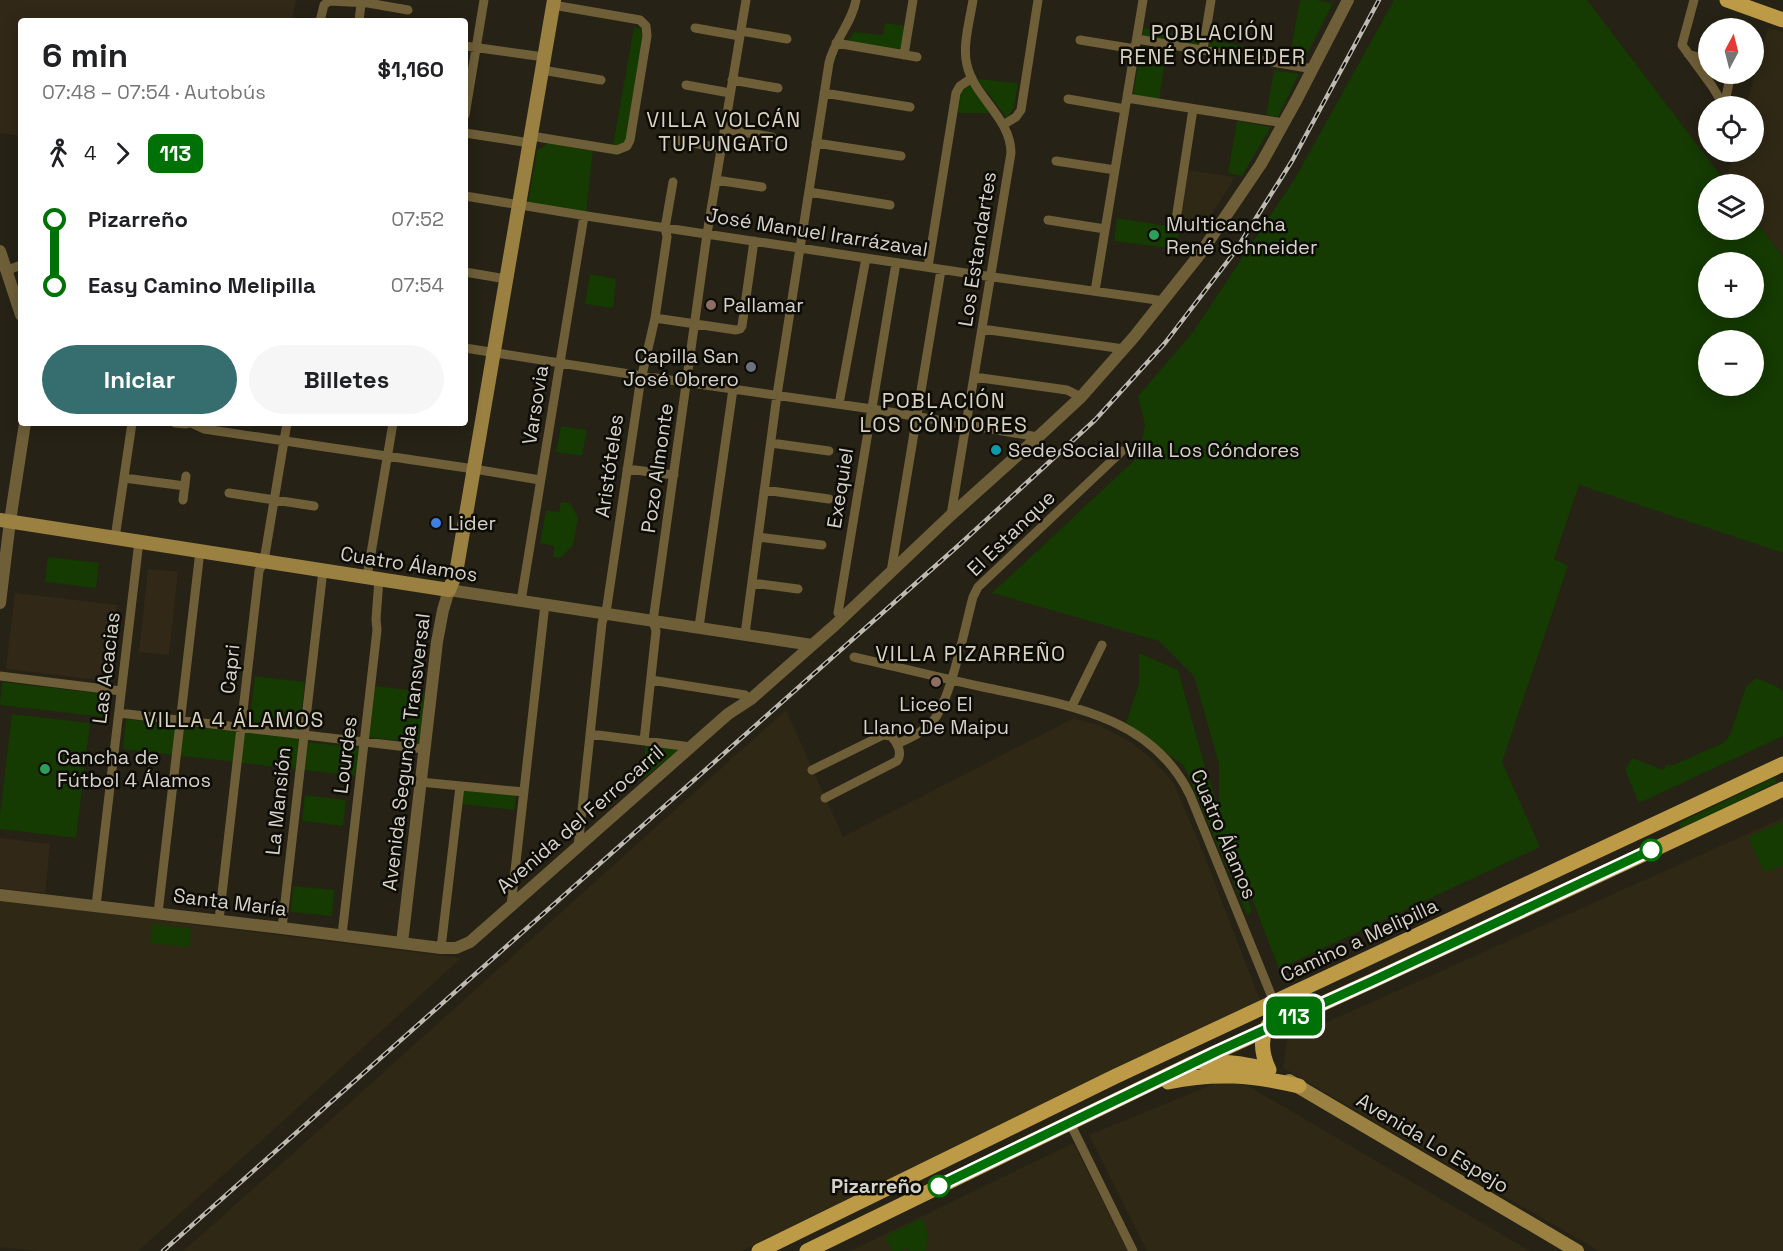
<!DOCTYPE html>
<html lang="es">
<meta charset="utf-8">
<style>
:root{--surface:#fff;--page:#f6f6f6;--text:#202124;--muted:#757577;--accent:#366e70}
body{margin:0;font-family:"Space Grotesk",sans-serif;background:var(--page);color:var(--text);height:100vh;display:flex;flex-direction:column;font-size:22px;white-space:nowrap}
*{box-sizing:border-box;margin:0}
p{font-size:20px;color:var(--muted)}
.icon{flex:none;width:33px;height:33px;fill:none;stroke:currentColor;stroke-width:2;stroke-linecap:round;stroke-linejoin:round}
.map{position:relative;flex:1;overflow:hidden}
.panel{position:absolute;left:18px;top:18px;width:450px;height:408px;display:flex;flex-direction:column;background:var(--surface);border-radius:6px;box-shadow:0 3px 15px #0003}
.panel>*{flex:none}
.badge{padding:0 12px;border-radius:9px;font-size:21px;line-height:39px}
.needle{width:39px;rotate:7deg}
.buttons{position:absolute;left:1698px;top:18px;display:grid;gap:12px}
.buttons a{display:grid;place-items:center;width:66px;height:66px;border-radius:50%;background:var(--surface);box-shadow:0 3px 15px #0003;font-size:30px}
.map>.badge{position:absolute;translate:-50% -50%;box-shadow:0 0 0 3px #fff}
.legs{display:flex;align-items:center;gap:9px;height:66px;padding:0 24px;font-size:20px}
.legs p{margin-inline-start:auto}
.head{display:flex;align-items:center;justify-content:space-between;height:102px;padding:0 24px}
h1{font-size:33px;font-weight:600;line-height:45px}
.cta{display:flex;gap:12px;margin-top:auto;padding:12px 24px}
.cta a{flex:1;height:69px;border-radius:36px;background:var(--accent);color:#fff;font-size:24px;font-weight:600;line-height:69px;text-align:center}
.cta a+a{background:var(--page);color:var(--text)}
ul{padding:0 24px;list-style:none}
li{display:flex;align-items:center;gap:21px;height:66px;font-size:22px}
li i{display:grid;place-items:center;width:9px;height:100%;margin:0 8px;background:currentColor}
li i::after{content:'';width:15px;height:15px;margin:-8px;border:4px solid;border-radius:50%;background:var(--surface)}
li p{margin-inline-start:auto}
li:first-child i{background:linear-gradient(#0000 50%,currentColor 0)}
li:last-child i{background:linear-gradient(currentColor 50%,#0000 0)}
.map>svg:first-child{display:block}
.built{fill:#2f2815}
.education{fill:#322818}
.green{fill:#153a02;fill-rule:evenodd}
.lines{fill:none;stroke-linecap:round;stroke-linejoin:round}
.minor{stroke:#6f5f39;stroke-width:9}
.tertiary{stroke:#6f5f39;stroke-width:12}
.secondary{stroke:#9a8041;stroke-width:14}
.primary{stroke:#bc9a46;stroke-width:15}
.rail-casing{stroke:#bdbab2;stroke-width:4.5}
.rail{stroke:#0e0c07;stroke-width:2;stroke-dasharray:7;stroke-linecap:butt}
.line-1-casing{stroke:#fff;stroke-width:14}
.line-1{stroke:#007106;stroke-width:9}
.leisure-dot{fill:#2e9e5b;stroke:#0e0c07;stroke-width:2}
.education-dot{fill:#8d6e63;stroke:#0e0c07;stroke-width:2}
.worship-dot{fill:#6b7280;stroke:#0e0c07;stroke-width:2}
.culture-dot{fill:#0f9aa8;stroke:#0e0c07;stroke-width:2}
.shop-dot{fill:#3f7fe0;stroke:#0e0c07;stroke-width:2}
.stop-1-dot{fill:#fff;stroke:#007106;stroke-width:3}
.labels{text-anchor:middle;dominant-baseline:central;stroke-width:5;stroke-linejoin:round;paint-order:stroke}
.poi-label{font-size:20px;fill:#d5d2ca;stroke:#0e0c07;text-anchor:start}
.street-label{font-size:20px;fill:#d5d2ca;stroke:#0e0c07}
.stop-label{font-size:20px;font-weight:bold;fill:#d5d2ca;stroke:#0e0c07;text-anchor:end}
.neighbourhood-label{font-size:21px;letter-spacing:1.5px;fill:#d9d3c3;stroke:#0e0c07}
</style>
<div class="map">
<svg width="1783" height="1251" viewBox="0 0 1783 1251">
<rect width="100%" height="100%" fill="#262215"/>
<path class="built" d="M 1768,28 L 1783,32 L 1783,257 L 1754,219 L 1754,184 L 1727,184 L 1726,182 L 1734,152 L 1754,152 L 1754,106 L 1746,106 Z
M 1186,170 L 1235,177 L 1203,228 L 1178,225 Z
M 786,710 L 843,837 L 1074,718 L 1101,726 L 1132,743 L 1153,760 L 1173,782 L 1198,840 L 1260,1000 L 741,1251 L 183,1251 L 326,1124 Z
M 1783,818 L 1783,1251 L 1599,1251 L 1283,1068 L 1287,1040 Z
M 0,900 L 461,958 L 259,1143 L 138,1251 L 36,1251 L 0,1247 Z
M 1228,1082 L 1248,1086 L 1530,1251 L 1147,1251 L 1089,1135 L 1216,1083 Z
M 1073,1143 L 1128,1251 L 850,1251 Z"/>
<path class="education" d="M 0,0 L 296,0 L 292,21 L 21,21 L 21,136 L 0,133 Z
M 148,569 L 178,572 L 169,655 L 139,652 Z
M 15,593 L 117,605 L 107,681 L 6,669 Z
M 0,838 L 50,844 L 45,893 L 0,888 Z"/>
<path class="green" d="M 1300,0 L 1316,0 L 1333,3 L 1303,62 L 1289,60 Z
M 1394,0 L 1587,0 L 1727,184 L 1708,184 L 1708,230 L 1754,230 L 1754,219 L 1783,257 L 1783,553 L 1579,485 L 1554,559 L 1568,566 L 1502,762 L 1540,847 L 1279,969 L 1228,836 L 1252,912 L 1247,915 L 1184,766 L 1126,723 L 1139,684 L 1139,653 L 1178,670 L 1205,767 L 1219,808 L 1219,764 L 1194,676 L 1159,641 L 992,593 L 1139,456 L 1145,425 L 1138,396 L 1193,332 L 1294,180 ZM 1708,262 L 1754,262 L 1754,308 L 1708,308 ZM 1708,340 L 1754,340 L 1754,386 L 1708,386 Z
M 885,23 L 905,26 L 902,51 L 847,42 L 854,32 L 883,35 Z
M 634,27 L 640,28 L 643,36 L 626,139 L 621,146 L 613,145 Z
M 1144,28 L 1201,38 L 1200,46 L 1142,37 Z
M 1210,40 L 1287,54 L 1285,63 L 1208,49 Z
M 1141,46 L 1167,50 L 1159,100 L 1133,96 Z
M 1274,70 L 1299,74 L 1278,117 L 1266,115 Z
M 977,79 L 1018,83 L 1014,108 L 1007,118 Z
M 970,84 L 989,113 L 957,113 L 962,90 Z
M 1237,121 L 1271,127 L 1242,176 L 1228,173 Z
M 548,143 L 593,151 L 586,212 L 528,203 L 537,151 Z
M 1117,218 L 1179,228 L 1176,249 L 1114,241 Z
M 590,274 L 616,279 L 613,308 L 585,304 Z
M 561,426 L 587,430 L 582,456 L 556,452 Z
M 561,502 L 570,503 L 578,518 L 573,545 L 560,558 L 553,557 L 554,546 L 540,543 L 546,510 L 559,512 Z
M 48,557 L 99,563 L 96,588 L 45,582 Z
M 255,676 L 305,682 L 298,741 L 360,748 L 356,776 L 123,749 L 126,719 L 248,733 Z
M 1756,678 L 1774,685 L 1783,691 L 1783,736 L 1639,803 L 1625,770 L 1632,758 L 1664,770 L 1666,765 L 1673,765 L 1721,744 L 1726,740 L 1730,735 L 1746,687 Z
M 2,682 L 105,694 L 103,717 L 0,705 Z
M 375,686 L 425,692 L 419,743 L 369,737 Z
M 12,714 L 90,723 L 76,838 L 0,829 L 0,815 Z
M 645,746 L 679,750 L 643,779 Z
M 1773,778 L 1777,779 L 1776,783 L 1683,828 L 1679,826 L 1681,822 Z
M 462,790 L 516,796 L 514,810 L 460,804 Z
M 305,795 L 346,800 L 343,826 L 302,821 Z
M 1781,822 L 1783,824 L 1783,865 L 1768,871 L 1763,870 L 1748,837 Z
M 293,886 L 334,890 L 332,916 L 291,912 Z
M 152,924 L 191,928 L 189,947 L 150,943 Z
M 922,1218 C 928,1230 930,1238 925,1251 L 909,1251 L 907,1248 L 901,1251 L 892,1251 L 885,1236 Z"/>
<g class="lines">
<path class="minor" d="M 1694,0 L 1682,45 L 1712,86 L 1724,106
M 320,21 L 324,5 L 329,1 L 368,3 L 408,10
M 359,21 L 361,4
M 695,28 L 740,36
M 741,31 L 787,39
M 1137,39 L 1313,69
M 1080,40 L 1135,49
M 836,43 L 917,57
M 465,46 L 544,57
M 1203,50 L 1211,0
M 1688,54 L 1708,60
M 904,55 L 913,0
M 542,70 L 601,80
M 732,80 L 778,88
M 686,85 L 730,93
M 824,93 L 910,107
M 1127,98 L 1284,123
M 1068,99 L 1125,109
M 1724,106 L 1731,74
M 465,115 L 484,0
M 1003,125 L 1016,117 L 1021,110 L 1038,0
M 724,129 L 772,137
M 465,133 L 530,143
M 531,136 L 617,150 L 627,146 L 630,140 L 647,36 L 646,26 L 640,20 L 553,5
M 676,140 L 721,148
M 816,143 L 901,156
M 1056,161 L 1115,170
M 716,180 L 762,187
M 809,192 L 890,205
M 465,196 L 593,217 L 979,275 L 1164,301
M 1048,220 L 1105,229
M 1175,226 L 1193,109
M 928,267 L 956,93 L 960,86 L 972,78
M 8,270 L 21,265
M 465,272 L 506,279
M 1095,291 L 1143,0
M 655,318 L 736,330 L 740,329 L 742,326 L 754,241
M 982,329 L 1124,349
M 465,348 L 642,376 L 872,409 L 1038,437
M 974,377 L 1067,390 L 1081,397
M 839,404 L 866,258
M 175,423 L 186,424 L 190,423
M 191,423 L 204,429 L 474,469 L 540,480
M 771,443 L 829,451
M 627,469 L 674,475
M 124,478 L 185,486
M 764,490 L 829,499
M 229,493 L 314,506
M 183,500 L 186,476
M 951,515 L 1011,153 C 1011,118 974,97 967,65 C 962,47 970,19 973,0
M 758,537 L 822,545
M 115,538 L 132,423
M 891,572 L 941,270
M 367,577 L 393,423
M 752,583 L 798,589
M 521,601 L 584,216
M 838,613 L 896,263
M 699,627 L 733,389
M 745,634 L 777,395 L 829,63 C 834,40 852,23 856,0
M 854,657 C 897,667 940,678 983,687 C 1062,704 1151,714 1190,795 L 1274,1002
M 0,676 L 121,691
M 651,680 L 745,695
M 1072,706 L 1102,645
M 119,713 L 424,749
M 590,734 L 691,747
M 644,741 L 656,631 L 653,621 L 707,234 L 746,0
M 897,744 C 910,738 922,733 932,722 C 951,701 965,626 973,597 L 978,587 L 1122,451
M 812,770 L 883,735 L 891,736 C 897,742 903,753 897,761 L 825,798
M 420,782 L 524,792
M 578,847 L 602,623 L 607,606 L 640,384 L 655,318 L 667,237 L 665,228 L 673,182
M 96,906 L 139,541
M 511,906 L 545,604
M 158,913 L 200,551
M 219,920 L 259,571 L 264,561 L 287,423
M 282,928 L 323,570
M 342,935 L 377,630 L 376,619 L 379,579
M 441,948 L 460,786
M 1070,1123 L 1133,1251"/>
<path class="tertiary" d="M 0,251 L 21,315
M 0,603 L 10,521 L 25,423
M 0,895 L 282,928 L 441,948 L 456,948 L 470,942 L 728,714 L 751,699 L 835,625 L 951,515 L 1038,437 L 1081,397 L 1134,337 L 1200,254 L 1261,164 L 1297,99 L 1348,0
M 402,943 L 437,642 L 443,610 L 449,590 L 812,645"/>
<path class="secondary" d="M 0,520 L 449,590 L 456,573 L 554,0
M 1289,1081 L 1577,1251"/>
<path class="primary" d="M 1727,0 L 1783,20
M 1269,1024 C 1259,1038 1262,1055 1269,1070
M 1201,1062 C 1224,1061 1247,1064 1269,1070
M 1168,1082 C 1215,1072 1252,1075 1299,1086
M 759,1251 L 1114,1077 L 1783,764
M 807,1251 L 1193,1063 L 1372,981 L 1783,789"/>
<g class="rail-casing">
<path id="rail" d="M 163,1251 L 959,545 L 1095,420 L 1165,343 L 1234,253 L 1292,161 L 1379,0"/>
</g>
<use href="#rail" class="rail"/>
</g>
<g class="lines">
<g class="line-1-casing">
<path id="line-1" d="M 939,1186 L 1218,1051 L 1372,981 L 1651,850"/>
</g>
<use href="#line-1" class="line-1"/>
</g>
<g class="leisure-dot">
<circle cx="1154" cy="235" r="6"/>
<circle cx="45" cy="769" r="6"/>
</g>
<g class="education-dot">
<circle cx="711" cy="305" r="6"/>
<circle cx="936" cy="682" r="6"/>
</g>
<circle class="worship-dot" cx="751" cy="367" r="6"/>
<circle class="culture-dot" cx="996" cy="450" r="6"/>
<circle class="shop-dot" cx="436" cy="523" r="6"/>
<g class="stop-1-dot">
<circle cx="1651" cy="850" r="10"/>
<circle cx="939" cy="1186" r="10"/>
</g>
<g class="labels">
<g class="poi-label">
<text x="1166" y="224">Multicancha<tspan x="1166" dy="23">René Schneider</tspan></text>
<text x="723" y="305">Pallamar</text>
<text x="739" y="356" text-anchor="end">Capilla San<tspan x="739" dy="23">José Obrero</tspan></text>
<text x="1008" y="450">Sede Social Villa Los Cóndores</text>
<text x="448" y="523">Lider</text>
<text x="936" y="704" text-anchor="middle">Liceo El<tspan x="936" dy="23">Llano De Maipu</tspan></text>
<text x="57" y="757">Cancha de<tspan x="57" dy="23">Fútbol 4 Álamos</tspan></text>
</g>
<g class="street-label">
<text transform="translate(817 232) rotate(9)">José Manuel Irarrázaval</text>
<text transform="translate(977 249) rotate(-81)">Los Estandartes</text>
<text transform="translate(535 405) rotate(-81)">Varsovia</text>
<text transform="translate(609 466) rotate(-82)">Aristóteles</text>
<text transform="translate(657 468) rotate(-82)">Pozo Almonte</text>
<text transform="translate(840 488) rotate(-81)">Exequiel</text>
<text transform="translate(1011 533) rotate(-44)">El Estanque</text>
<text transform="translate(409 564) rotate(9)">Cuatro Álamos</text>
<text transform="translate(106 668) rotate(-83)">Las Acacias</text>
<text transform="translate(230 669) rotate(-84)">Capri</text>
<text transform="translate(406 752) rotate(-83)">Avenida Segunda Transversal</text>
<text transform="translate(345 755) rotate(-83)">Lourdes</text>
<text transform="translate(278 801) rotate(-84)">La Mansión</text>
<text transform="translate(580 819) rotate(-41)">Avenida del Ferrocarril</text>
<text transform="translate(1224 834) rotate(67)">Cuatro Álamos</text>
<text transform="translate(230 902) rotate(7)">Santa María</text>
<text transform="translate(1359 940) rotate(-25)">Camino a Melipilla</text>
<text transform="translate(1433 1143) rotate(31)">Avenida Lo Espejo</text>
</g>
<g class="stop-label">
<text x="922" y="1186">Pizarreño</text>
</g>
<g class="neighbourhood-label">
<text x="1213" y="32">POBLACIÓN<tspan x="1213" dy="24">RENÉ SCHNEIDER</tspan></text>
<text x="724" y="119">VILLA VOLCÁN<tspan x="724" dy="24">TUPUNGATO</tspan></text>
<text x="944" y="400">POBLACIÓN<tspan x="944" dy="24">LOS CÓNDORES</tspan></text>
<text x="971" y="653">VILLA PIZARREÑO</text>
<text x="234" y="719">VILLA 4 ÁLAMOS</text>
</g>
</g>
</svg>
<div class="buttons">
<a><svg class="needle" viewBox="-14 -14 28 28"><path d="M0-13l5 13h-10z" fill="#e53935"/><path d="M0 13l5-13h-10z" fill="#757577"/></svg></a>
<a><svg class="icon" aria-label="locate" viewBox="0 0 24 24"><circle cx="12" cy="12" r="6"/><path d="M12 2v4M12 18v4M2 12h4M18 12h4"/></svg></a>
<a><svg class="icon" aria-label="layers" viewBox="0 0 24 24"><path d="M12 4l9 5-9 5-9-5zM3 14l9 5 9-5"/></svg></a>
<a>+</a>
<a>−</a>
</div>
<b class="badge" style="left:1294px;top:1016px;background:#007106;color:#fff">113</b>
<section class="panel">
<div class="head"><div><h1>6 min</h1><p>07:48 – 07:54 · Autobús</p></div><b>$1,160</b></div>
<div class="legs"><svg class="icon" aria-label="walk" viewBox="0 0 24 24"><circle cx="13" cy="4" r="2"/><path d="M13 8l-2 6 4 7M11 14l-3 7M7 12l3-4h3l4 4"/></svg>4<svg class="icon" aria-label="forward" viewBox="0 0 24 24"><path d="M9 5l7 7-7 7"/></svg><b class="badge" style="background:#007106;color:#fff">113</b></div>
<ul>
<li><i style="color:#007106"></i><b>Pizarreño</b><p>07:52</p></li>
<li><i style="color:#007106"></i><b>Easy Camino Melipilla</b><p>07:54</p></li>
</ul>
<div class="cta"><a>Iniciar</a><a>Billetes</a></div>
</section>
</div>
